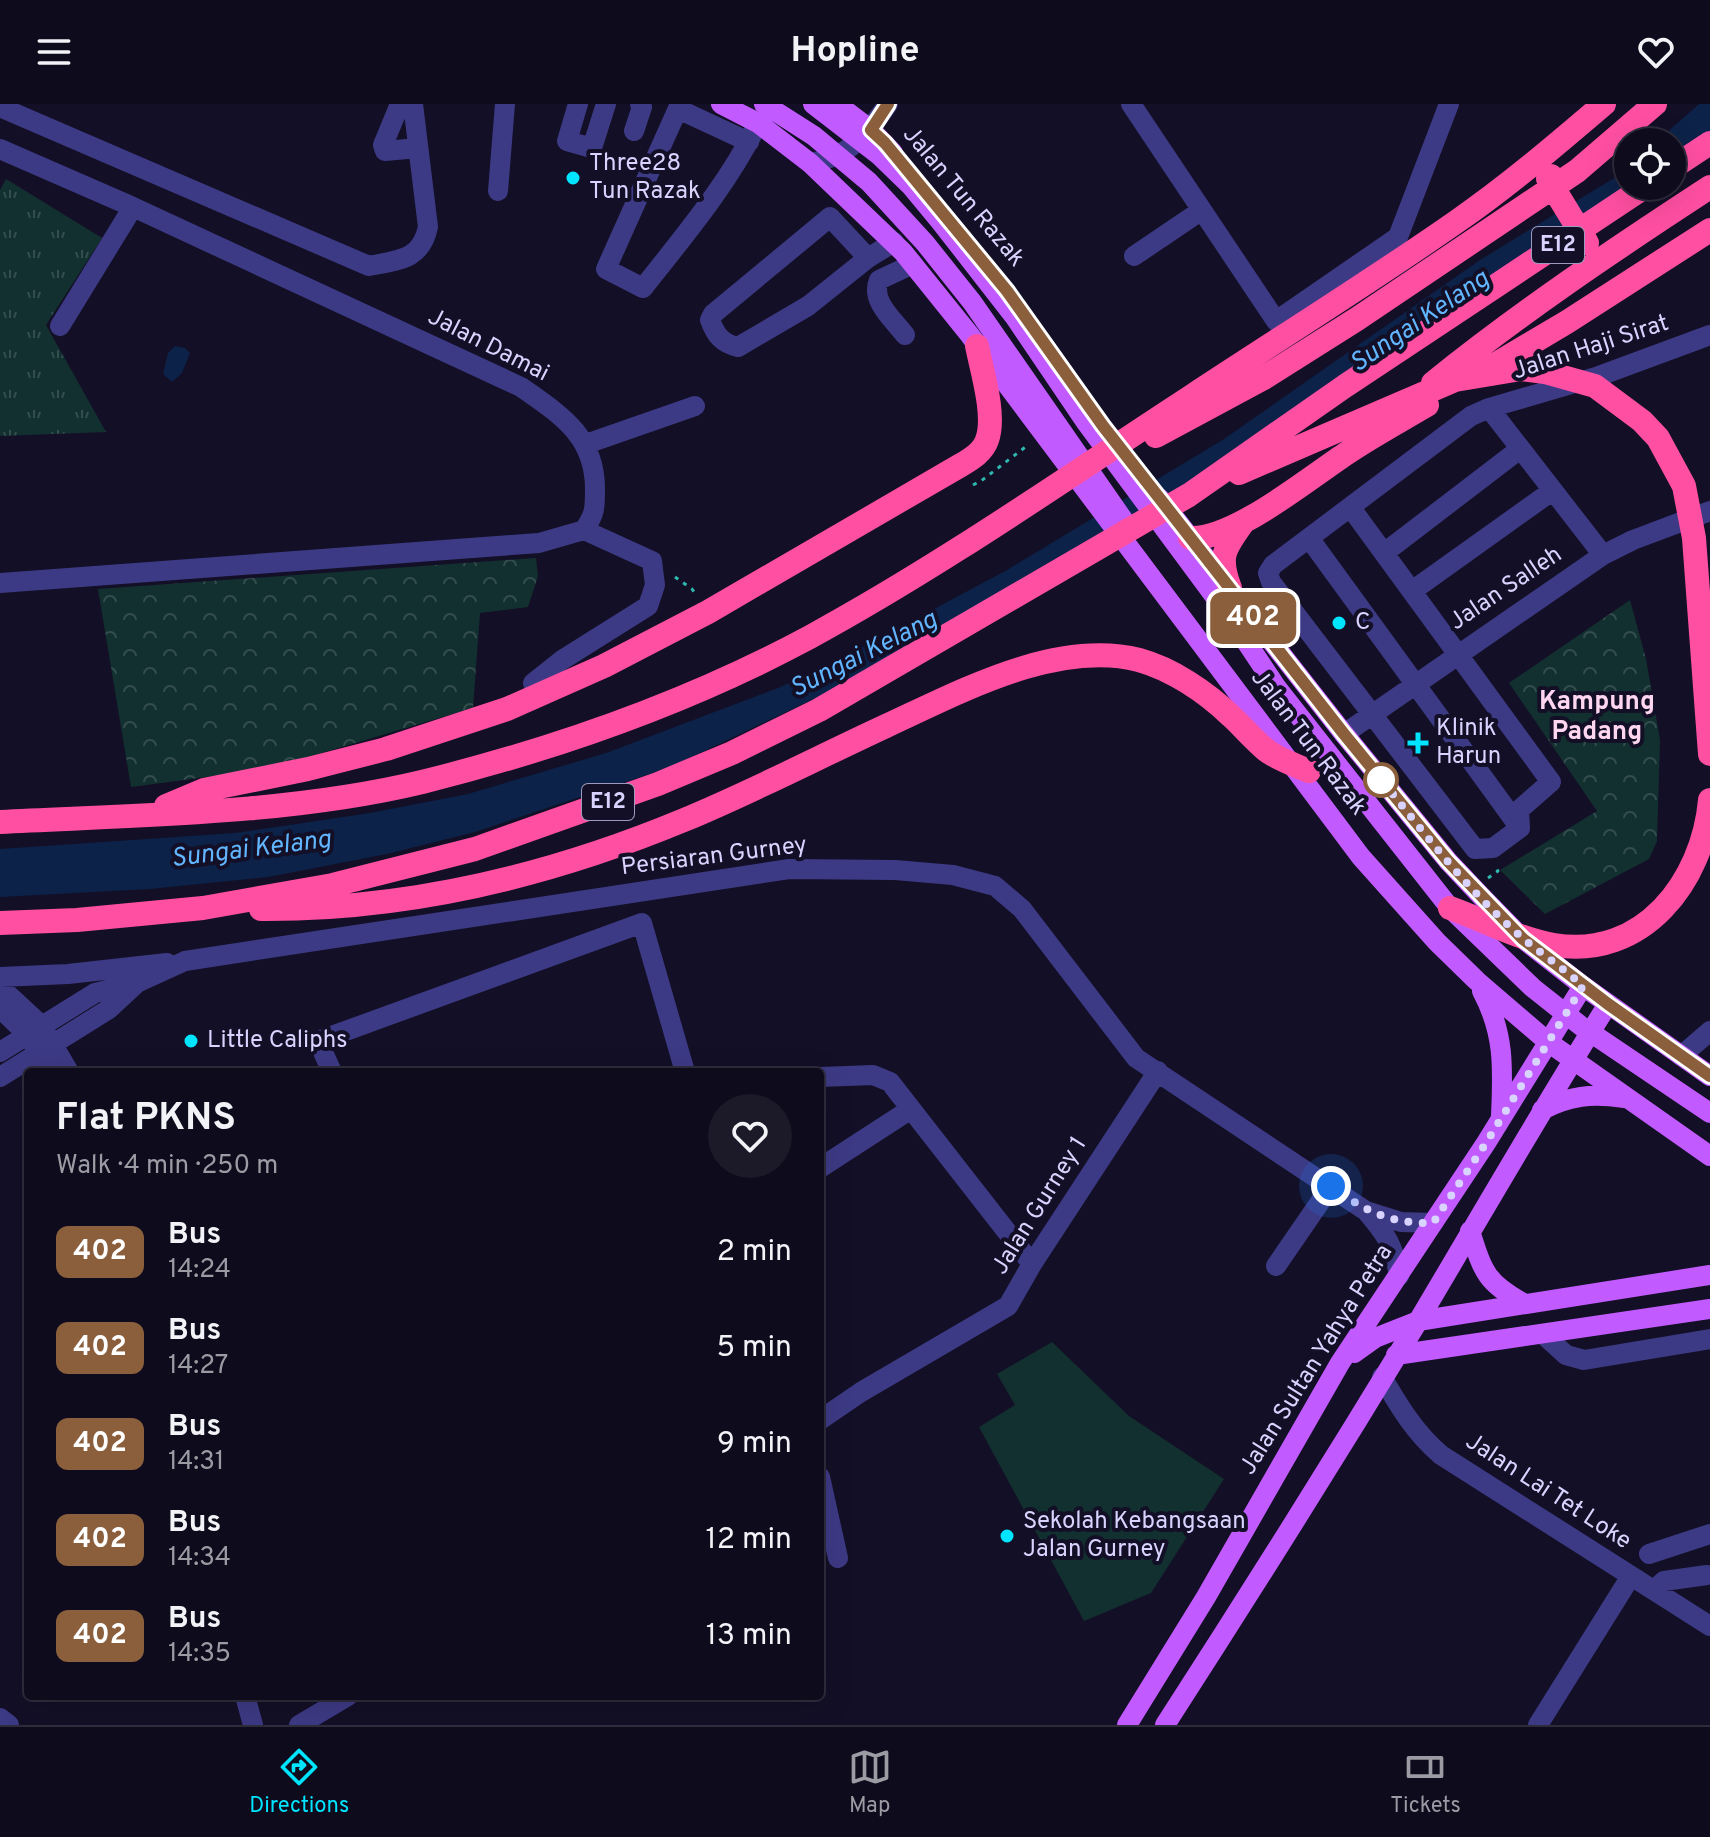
<!DOCTYPE html>
<meta charset="utf-8">
<style>
:root{--surface:#0e0b1c;--page:#1c1929;--text:#f1f3f6;--muted:#9b9ba3;--line:#2e2b3b;--accent:#00e5ff}
body{margin:0;font-family:Overpass,sans-serif;background:var(--page);color:var(--text);height:100vh;display:flex;flex-direction:column;font-size:30px;white-space:nowrap}
*{box-sizing:border-box;margin:0}
p{font-size:26px;color:var(--muted)}
.icon{flex:none;width:44px;height:44px;fill:none;stroke:currentColor;stroke-width:2;stroke-linecap:round;stroke-linejoin:round}
.map{position:relative;flex:1;overflow:hidden}
.details{position:absolute;left:24px;top:964px;width:800px;height:632px;display:flex;flex-direction:column;background:var(--surface);border-radius:8px;box-shadow:0 8px 32px #0002,0 0 0 2px var(--line)}
.details>*{flex:none}
.badge{padding:0 16px;border-radius:12px;font-size:28px;line-height:52px}
.controls{position:absolute;left:1614px;top:24px;display:grid;gap:16px}
.controls a{display:grid;place-items:center;width:72px;height:72px;border-radius:50%;background:var(--surface);box-shadow:0 8px 32px #0002,0 0 0 2px var(--line);font-size:40px}
.you{position:absolute;width:40px;height:40px;margin:-20px;border:6px solid #fff;border-radius:50%;background:#1a73e8;box-shadow:0 0 0 12px #1a73e833}
.map>.badge{position:absolute;translate:-50% -50%;box-shadow:0 0 0 4px #fff}
.round{display:grid;place-items:center;flex:none;width:84px;height:84px;border-radius:42px;background:var(--page)}
.head{display:flex;align-items:center;justify-content:space-between;height:136px;padding:0 32px}
h1{font-size:38px;font-weight:700;line-height:60px}
ul{padding:0;list-style:none}
li{display:flex;align-items:center;gap:24px;height:96px;padding:0 32px}
li div{flex:1}
li b{display:block;font-size:30px}
li em{font-style:normal}
li .badge{min-width:88px;font-weight:700;text-align:center}
header{display:flex;justify-content:space-between;align-items:center;height:104px;padding:0 32px;background:var(--surface);font-size:36px;font-weight:700}
.tabs{display:flex;justify-content:space-around;align-items:center;height:112px;border-top:2px solid var(--line);background:var(--surface);font-size:22px;color:var(--muted)}
.tabs a{display:grid;justify-items:center;gap:4px}
.tabs .on{color:var(--accent)}
.map>svg:first-child{display:block}
.grass{fill:url(#grass-tufts)}
.forest{fill:url(#forest-crowns)}
.park{fill:#12302f}
.water{fill:#0c2248}
.lines{fill:none;stroke-linecap:round;stroke-linejoin:round}
.path{stroke:#2fb8b0;stroke-width:3;stroke-dasharray:4 6;stroke-linecap:butt}
.minor{stroke:#3d3a85;stroke-width:20}
.major{stroke:#c25bff;stroke-width:20}
.highway{stroke:#ff4fa3;stroke-width:24}
.line-casing{stroke:#fff;stroke-width:18}
.line{stroke:#8b5e3c;stroke-width:12}
.walk{stroke:#d9d4ff;stroke-width:8;stroke-dasharray:0 14.4}
.poi-dot{fill:#00e5ff;stroke:#130f26;stroke-width:3}
.stop-dot{fill:#fff;stroke:#8b5e3c;stroke-width:4}
.labels{text-anchor:middle;dominant-baseline:central;stroke-width:8;stroke-linejoin:round;paint-order:stroke}
.shield{fill:#130f26;stroke:#9e99be;stroke-width:2}
.shield-label{font-size:22px;font-weight:bold;fill:#d9d4ff}
.poi-label{font-size:24px;fill:#d9d4ff;stroke:#130f26;text-anchor:start}
.street-label{font-size:24px;fill:#d9d4ff;stroke:#130f26}
.water-label{font-size:26px;font-style:italic;fill:#62b6ff;stroke:#130f26}
.neighbourhood-label{font-size:26px;font-weight:bold;fill:#ffd6f0;stroke:#130f26}
</style>
<header><svg class="icon" aria-label="menu" viewBox="0 0 24 24"><path d="M4 6h16M4 12h16M4 18h16"/></svg>Hopline<svg class="icon" aria-label="heart" viewBox="0 0 24 24"><path d="M12 20l-8-8c-3-5 5-10 8-4 3-6 11-1 8 4z"/></svg></header>
<div class="map">
<svg width="1710" height="1621" viewBox="0 0 1710 1621">
<defs>
<pattern id="grass-tufts" width="24" height="20" patternUnits="userSpaceOnUse" patternTransform="scale(2)"><rect width="24" height="20" fill="#12302f"/><path d="M3 7l-1-3M5 7V3M7 7l1-3M15 17l-1-3M17 17v-4M19 17l1-3" fill="none" stroke="#344d4e"/></pattern>
<pattern id="forest-crowns" width="20" height="18" patternUnits="userSpaceOnUse" patternTransform="scale(2)"><rect width="20" height="18" fill="#12302f"/><path d="M2 6a3 3 0 1 1 6 0M12 15a3 3 0 1 1 6 0" fill="none" stroke="#344d4e"/></pattern>
</defs>
<rect width="100%" height="100%" fill="#130f26"/>
<path class="grass" d="M 6,75 L 102,134 L 46,221 L 106,328 L 0,332 L 0,86 Z"/>
<path class="forest" d="M 536,454 L 538,472 L 528,503 L 480,509 L 473,604 L 268,665 L 131,683 L 98,485 Z
M 1630,496 L 1646,555 L 1660,636 L 1657,737 L 1649,755 L 1545,810 L 1500,766 L 1597,707 L 1509,579 Z"/>
<path class="park" d="M 1052,1238 L 1129,1312 L 1224,1375 L 1151,1489 L 1084,1517 L 979,1323 L 1015,1301 L 997,1270 Z"/>
<path class="water" d="M 1699,0 L 1710,0 L 1710,31 L 1672,57 L 1672,38 L 1656,38 Z
M 1628,63 L 1628,82 L 1258,335 L 1094,438 L 868,569 L 671,663 L 475,728 L 387,750 L 268,773 L 150,785 L 0,793 L 0,745 L 235,729 L 370,709 L 468,690 L 606,649 L 778,584 L 846,552 L 1007,466 L 1224,335 L 1480,156 L 1619,71 Z
M 175,242 L 185,244 L 190,249 L 182,269 L 172,278 L 163,270 L 168,249 Z"/>
<g class="lines">
<path class="path" d="M 973,381 L 981,377 L 1028,341
M 675,473 L 692,485 L 696,491
M 1488,774 L 1498,767 L 1496,764"/>
<path class="minor" d="M 400,0 L 383,41 L 385,47 L 418,44
M 578,0 L 567,37 L 592,44 L 606,0
M 680,0 L 606,165 L 643,184 C 684,132 729,79 758,19
M 1131,0 L 1276,217 L 1398,133 L 1449,0
M 0,3 L 369,162 C 399,156 421,156 428,123 L 413,0
M 678,5 L 749,38
M 634,27 L 642,3 L 640,0
M 0,45 L 133,103 L 521,283 C 561,311 595,332 595,385 C 595,405 595,410 584,426 L 539,439 L 0,479
M 810,59 C 849,53 867,31 888,0
M 498,87 L 505,0
M 1134,152 L 1202,106
M 868,154 L 830,113 L 713,210 L 710,216 C 716,232 722,239 738,243 L 808,202 L 868,154 L 894,138
M 60,222 L 133,103
M 905,231 C 893,215 870,197 879,176 L 913,160
M 1489,304 L 1603,451
M 586,340 L 695,302
M 1351,404 L 1551,678 L 1519,706 L 1520,724 L 1493,744 L 1475,745 L 1271,478 L 1268,469 L 1273,461 L 1471,312 L 1489,304 L 1599,272 L 1710,231
M 1309,434 L 1520,724
M 1384,449 L 1520,345
M 1412,487 L 1552,387
M 533,579 L 562,556 L 648,502 L 655,481 L 652,457 L 584,426
M 1344,630 L 1603,451 L 1633,436 L 1710,407
M 0,873 L 68,870 L 167,859
M 0,883 L 42,922 L 69,968
M 0,904 L 28,931 L 50,968
M 0,948 L 95,889 L 139,878 L 185,857 L 789,765 L 895,766 L 953,771 L 995,782 L 1022,805 L 1136,954 L 1366,1107 C 1386,1130 1394,1142 1399,1172
M 1681,952 L 1710,927
M 332,968 L 318,937 L 642,819 L 685,968
M 0,973 L 109,905 L 136,880
M 820,973 L 873,971 L 890,978 L 1032,1160
M 820,1064 L 911,1005
M 1366,1107 L 1401,1118 L 1433,1119
M 1276,1162 L 1331,1082
M 1543,1230 L 1566,1251 L 1584,1256 L 1710,1235
M 1382,1273 C 1399,1302 1415,1329 1441,1351 L 1710,1522
M 820,1316 L 861,1288 L 1008,1202 L 1032,1160 L 1158,967
M 820,1373 L 838,1454
M 1649,1450 L 1710,1430
M 1654,1486 L 1664,1477 L 1707,1471
M 245,1592 L 253,1621
M 0,1614 L 9,1621
M 299,1621 L 348,1592
M 1538,1621 L 1631,1472"/>
<path class="major" d="M 721,0 L 758,19 L 810,59 L 903,148 L 969,230 L 1361,753 L 1437,838 L 1477,877 L 1548,938 L 1710,1052
M 764,0 L 814,32 L 869,78 L 925,139 L 972,198 L 1129,424
M 813,0 L 879,51 L 911,82 L 940,117 L 1014,212 L 1085,317 L 1227,509 L 1277,584 L 1450,804 L 1533,884 L 1581,922 L 1710,1009
M 837,0 L 871,26 L 893,49
M 1159,394 L 1344,630 L 1448,757 L 1481,792 L 1523,835 L 1583,882 L 1710,972
M 1482,887 C 1505,930 1503,965 1501,1012
M 1542,1006 C 1569,992 1592,989 1623,994
M 1470,1127 C 1483,1168 1486,1179 1525,1200
M 1354,1249 L 1375,1234 L 1418,1217 L 1710,1171
M 1396,1251 L 1710,1205
M 1127,1621 L 1206,1493 L 1340,1259 L 1486,1039 L 1583,882
M 1165,1621 C 1251,1488 1335,1354 1417,1219 C 1480,1113 1542,1005 1608,900"/>
<path class="highway" d="M 1672,64 L 1710,39
M 1551,72 L 1548,75 L 1587,139
M 1486,266 L 1567,218 L 1710,126
M 1433,279 C 1521,208 1615,145 1710,83
M 1156,332 L 1262,275 L 1357,215 L 1577,67 L 1655,0
M 1239,369 L 1455,276 L 1521,265 L 1545,268 L 1595,282 L 1642,317 L 1658,334 L 1684,382 L 1694,434 L 1710,650
M 1190,434 C 1234,436 1309,374 1347,349 C 1372,332 1400,317 1427,301
M 1230,484 C 1218,453 1224,445 1242,420
M 166,702 L 204,686 L 308,665 L 386,645 L 507,605 L 604,562 L 708,508 L 961,361 C 971,355 983,348 987,336 C 996,312 982,267 977,242
M 0,718 C 137,711 289,710 422,678 C 555,645 689,598 810,533 C 942,461 1066,374 1192,292 C 1280,234 1370,178 1456,118 C 1508,82 1556,41 1604,0
M 1450,804 C 1484,816 1518,835 1554,841 C 1643,856 1703,777 1710,696
M 261,805 C 408,806 549,772 684,716 C 752,688 819,653 886,622 C 960,588 1056,535 1139,556 C 1172,565 1206,588 1231,612 C 1243,623 1253,635 1266,646 C 1277,655 1295,661 1309,667
M 0,819 L 77,816 L 203,804 L 333,781 L 475,745 L 658,680 L 732,649 L 819,606 L 1189,391 L 1345,282 L 1646,82"/>
</g>
<g class="lines">
<g class="line-casing">
<path id="line" d="M 888,0 L 871,26 L 885,39 L 1007,187 L 1103,322 L 1344,630 L 1448,757 L 1523,835 L 1608,900 L 1710,972"/>
</g>
<use href="#line" class="line"/>
<path class="walk" d="M 1331,1082 C 1365,1107 1390,1120 1433,1119 L 1486,1039 L 1583,882 C 1564,865 1543,851 1524,835 C 1468,788 1422,726 1376,669 L 1381,676"/>
</g>
<g class="poi-dot">
<circle cx="573" cy="74" r="8"/>
<circle cx="1339" cy="519" r="8"/>
<path d="M1414 627h8v8h8v8h-8v8h-8v-8h-8v-8h8z"/>
<circle cx="191" cy="937" r="8"/>
<circle cx="1007" cy="1432" r="8"/>
</g>
<circle class="stop-dot" cx="1381" cy="676" r="16"/>
<g class="labels">
<g class="shield">
<rect x="1532" y="123" width="52" height="36" rx="6"/>
<rect x="582" y="680" width="52" height="36" rx="6"/>
</g>
<g class="shield-label">
<text x="1558" y="141">E12</text>
<text x="608" y="698">E12</text>
</g>
<g class="poi-label">
<text x="589" y="60">Three28<tspan x="589" dy="28">Tun Razak</tspan></text>
<text x="1355" y="519">C</text>
<text x="1436" y="625">Klinik<tspan x="1436" dy="28">Harun</tspan></text>
<text x="207" y="937">Little Caliphs</text>
<text x="1023" y="1418">Sekolah Kebangsaan<tspan x="1023" dy="28">Jalan Gurney</tspan></text>
</g>
<g class="street-label">
<text transform="translate(963 93) rotate(50)">Jalan Tun Razak</text>
<text transform="translate(488 242) rotate(27)">Jalan Damai</text>
<text transform="translate(1591 244) rotate(-18)">Jalan Haji Sirat</text>
<text transform="translate(1506 485) rotate(-34)">Jalan Salleh</text>
<text transform="translate(1308 639) rotate(53)">Jalan Tun Razak</text>
<text transform="translate(714 753) rotate(-7)">Persiaran Gurney</text>
<text transform="translate(1040 1102) rotate(-58)">Jalan Gurney 1</text>
<text transform="translate(1317 1256) rotate(-58)">Jalan Sultan Yahya Petra</text>
<text transform="translate(1548 1388) rotate(33)">Jalan Lai Tet Loke</text>
</g>
<g class="water-label">
<text transform="translate(1420 218) rotate(-34)">Sungai Kelang</text>
<text transform="translate(864 551) rotate(-27)">Sungai Kelang</text>
<text transform="translate(251 746) rotate(-7)">Sungai Kelang</text>
</g>
<g class="neighbourhood-label">
<text x="1597" y="598">Kampung<tspan x="1597" dy="30">Padang</tspan></text>
</g>
</g>
</svg>
<div class="controls">
<a><svg class="icon" aria-label="locate" viewBox="0 0 24 24"><circle cx="12" cy="12" r="6"/><path d="M12 2v4M12 18v4M2 12h4M18 12h4"/></svg></a>
</div>
<div class="you" style="left:1331px;top:1082px"></div>
<b class="badge" style="left:1253px;top:514px;background:#8b5e3c;color:#fff">402</b>
<section class="details">
<div class="head"><div><h1>Flat PKNS</h1><p>Walk · 4 min · 250 m</p></div><a class="round"><svg class="icon" aria-label="heart" viewBox="0 0 24 24"><path d="M12 20l-8-8c-3-5 5-10 8-4 3-6 11-1 8 4z"/></svg></a></div>
<ul>
<li><span class="badge" style="background:#8b5e3c;color:#fff">402</span><div><b>Bus</b><p>14:24</p></div><em>2 min</em></li>
<li><span class="badge" style="background:#8b5e3c;color:#fff">402</span><div><b>Bus</b><p>14:27</p></div><em>5 min</em></li>
<li><span class="badge" style="background:#8b5e3c;color:#fff">402</span><div><b>Bus</b><p>14:31</p></div><em>9 min</em></li>
<li><span class="badge" style="background:#8b5e3c;color:#fff">402</span><div><b>Bus</b><p>14:34</p></div><em>12 min</em></li>
<li><span class="badge" style="background:#8b5e3c;color:#fff">402</span><div><b>Bus</b><p>14:35</p></div><em>13 min</em></li>
</ul>
</section>
</div>
<nav class="tabs">
<a class="on"><svg class="icon" aria-label="directions" viewBox="0 0 24 24"><path d="M12 3l9 9-9 9-9-9zM9 14v-3h6M13 9l2 2-2 2"/></svg>Directions</a>
<a><svg class="icon" aria-label="map" viewBox="0 0 24 24"><path d="M3 6l6-2 6 2 6-2v14l-6 2-6-2-6 2zM9 4v14M15 6v14"/></svg>Map</a>
<a><svg class="icon" aria-label="tickets" viewBox="0 0 24 24"><path d="M3 7h18v10H3zM15 7v10"/></svg>Tickets</a>
</nav>
